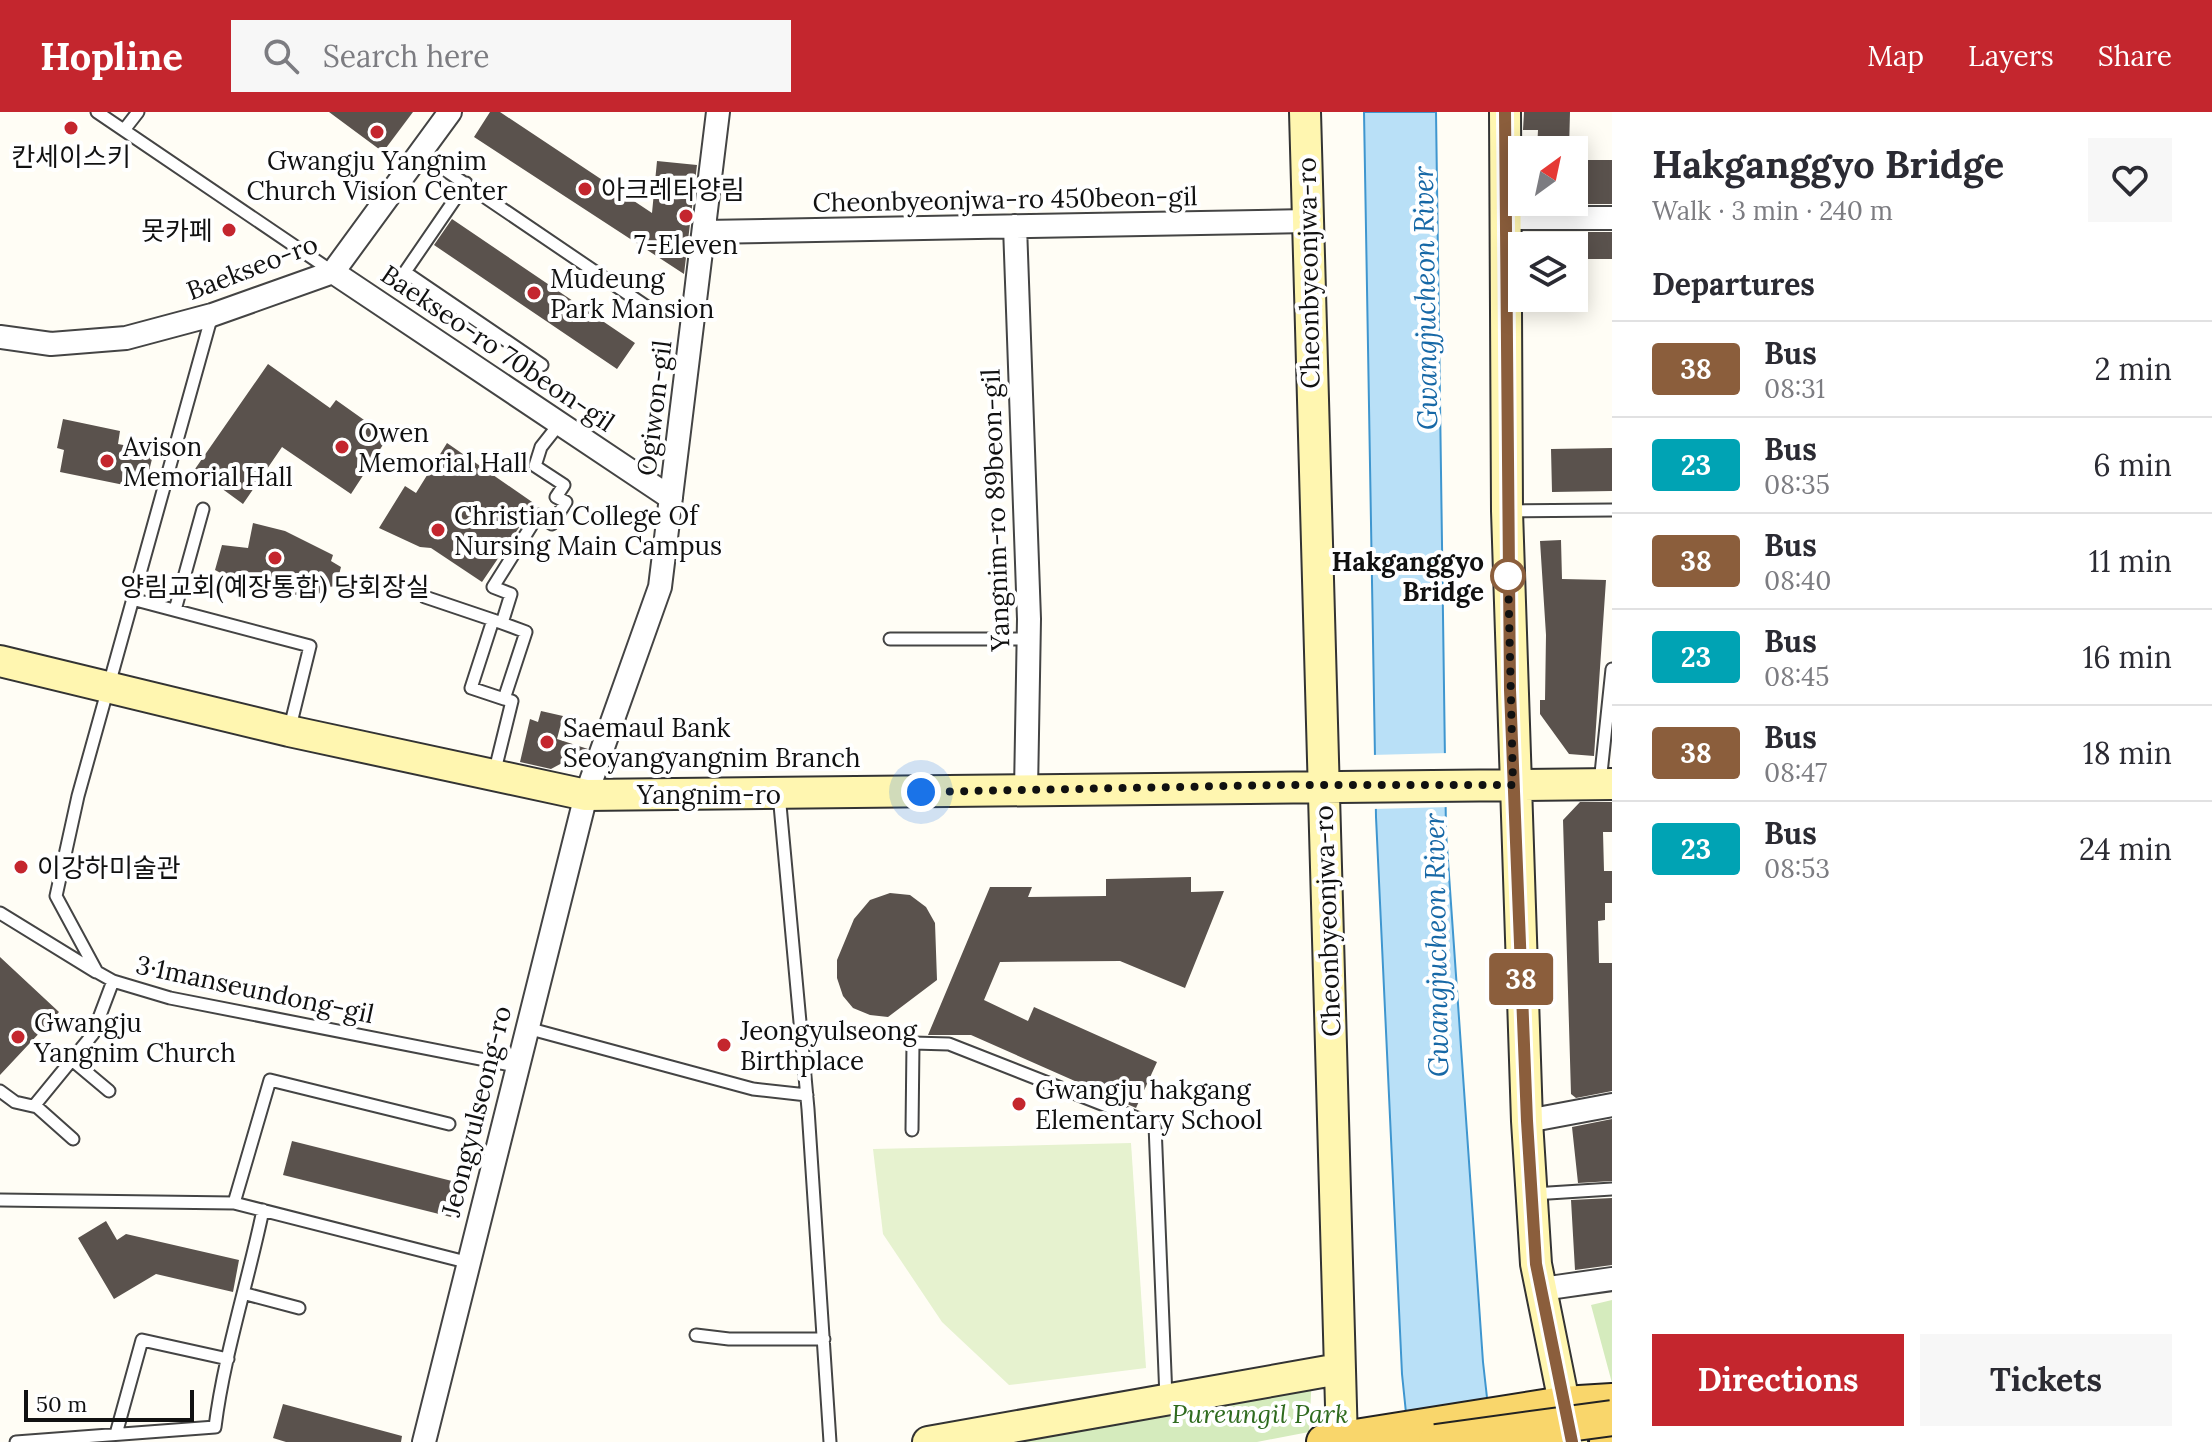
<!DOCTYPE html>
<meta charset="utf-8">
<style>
:root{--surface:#fff;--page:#f7f7f7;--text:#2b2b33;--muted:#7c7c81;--line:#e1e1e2;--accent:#c4262e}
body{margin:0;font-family:Lora,"Noto Sans KR",serif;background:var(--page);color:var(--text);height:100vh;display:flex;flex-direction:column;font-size:30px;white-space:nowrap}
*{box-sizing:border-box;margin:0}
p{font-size:26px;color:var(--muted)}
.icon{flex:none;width:44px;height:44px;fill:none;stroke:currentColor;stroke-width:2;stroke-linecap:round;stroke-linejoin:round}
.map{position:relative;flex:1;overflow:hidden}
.drawer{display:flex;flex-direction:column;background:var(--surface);width:600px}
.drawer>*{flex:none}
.badge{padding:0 16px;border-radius:6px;font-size:28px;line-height:52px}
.needle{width:52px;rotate:33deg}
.controls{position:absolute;left:1508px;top:24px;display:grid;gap:16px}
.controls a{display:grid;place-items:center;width:80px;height:80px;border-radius:0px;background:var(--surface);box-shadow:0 4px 20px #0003;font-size:40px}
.scale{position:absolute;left:24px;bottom:20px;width:170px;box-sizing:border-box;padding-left:8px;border:4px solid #111;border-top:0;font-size:22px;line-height:28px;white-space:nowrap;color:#111;-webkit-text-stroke:6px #fff;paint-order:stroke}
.you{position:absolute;width:40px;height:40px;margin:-20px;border:6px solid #fff;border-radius:50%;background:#1a73e8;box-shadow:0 0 0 12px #1a73e833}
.map>.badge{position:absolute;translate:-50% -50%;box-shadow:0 0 0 4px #fff}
h2{padding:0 40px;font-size:30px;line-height:72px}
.round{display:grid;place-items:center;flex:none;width:84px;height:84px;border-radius:0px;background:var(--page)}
.summary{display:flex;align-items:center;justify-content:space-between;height:136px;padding:0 40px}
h1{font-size:38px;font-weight:800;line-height:60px}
.primary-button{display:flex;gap:16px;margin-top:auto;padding:16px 40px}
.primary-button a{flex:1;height:92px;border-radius:0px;background:var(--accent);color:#fff;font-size:32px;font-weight:800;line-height:92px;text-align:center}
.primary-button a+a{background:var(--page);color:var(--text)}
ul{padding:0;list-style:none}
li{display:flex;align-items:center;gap:24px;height:96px;padding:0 40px;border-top:2px solid var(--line)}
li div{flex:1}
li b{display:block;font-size:30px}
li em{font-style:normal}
li .badge{min-width:88px;font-weight:700;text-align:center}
header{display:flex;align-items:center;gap:48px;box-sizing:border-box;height:112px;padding:0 40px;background:var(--accent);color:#fff}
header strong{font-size:38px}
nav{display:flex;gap:44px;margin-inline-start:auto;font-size:28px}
.search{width:560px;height:72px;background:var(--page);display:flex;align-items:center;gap:20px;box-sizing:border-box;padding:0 28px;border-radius:0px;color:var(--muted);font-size:30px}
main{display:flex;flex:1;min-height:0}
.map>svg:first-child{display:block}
.green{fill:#d5ebbd}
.pitch{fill:#e6f2cf}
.water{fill:#b9e0f7;stroke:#3f96cf;stroke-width:2}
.pier{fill:#fffdf5}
.building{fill:#5a524d}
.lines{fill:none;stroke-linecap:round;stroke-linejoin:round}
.lane-casing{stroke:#444;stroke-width:15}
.street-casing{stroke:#444;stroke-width:26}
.secondary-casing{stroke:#333;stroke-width:34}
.primary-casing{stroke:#222;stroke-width:38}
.lane{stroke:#fff;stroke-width:11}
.street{stroke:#fff;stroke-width:22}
.secondary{stroke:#fff6b0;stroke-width:30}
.primary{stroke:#f9d66b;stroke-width:34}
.primary-bridge-casing{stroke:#222;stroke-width:38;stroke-linecap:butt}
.primary-bridge{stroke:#f9d66b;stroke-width:34}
.line-casing{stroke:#fff;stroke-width:18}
.line{stroke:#8b5e3c;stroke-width:12}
.walk{stroke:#111;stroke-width:8;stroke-dasharray:0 14.4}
.poi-dot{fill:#c4262e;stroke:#fff;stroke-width:3}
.stop-dot{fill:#fff;stroke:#8b5e3c;stroke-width:4}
.labels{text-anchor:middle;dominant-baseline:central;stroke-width:8;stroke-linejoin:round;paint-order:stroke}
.poi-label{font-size:26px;fill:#111;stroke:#fff;text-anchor:start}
.street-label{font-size:26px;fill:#111;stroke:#fff}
.stop-label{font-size:26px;font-weight:bold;fill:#111;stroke:#fff;text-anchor:end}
.park-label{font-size:26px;font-style:italic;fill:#2f6b1f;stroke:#fff}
.water-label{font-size:28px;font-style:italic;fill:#1768a6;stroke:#fff}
</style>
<header>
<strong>Hopline</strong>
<div class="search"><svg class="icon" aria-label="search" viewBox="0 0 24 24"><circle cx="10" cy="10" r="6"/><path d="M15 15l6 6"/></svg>Search here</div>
<nav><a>Map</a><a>Layers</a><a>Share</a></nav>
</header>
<main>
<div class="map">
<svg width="1612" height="1330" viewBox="0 0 1612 1330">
<rect width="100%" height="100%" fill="#fffdf5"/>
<path class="green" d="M 1612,1188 L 1612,1271 L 1591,1193 Z
M 1312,1263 L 1309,1320 L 1257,1330 L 928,1330 Z"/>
<path class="pitch" d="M 1131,1031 L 1146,1256 L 1009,1273 L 942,1210 L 883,1122 L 873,1037 Z"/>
<path class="water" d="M 1364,0 L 1436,0 L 1446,720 L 1483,1250 L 1492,1330 L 1409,1330 L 1402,1262 L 1376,705 Z"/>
<path class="pier" d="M 1449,641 L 1450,695 L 1372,697 L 1371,643 Z"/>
<path class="building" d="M 329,0 L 413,0 L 383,40 Z
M 490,0 L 500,0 L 652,101 L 657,49 L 697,53 L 684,162 L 474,25 Z
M 1524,0 L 1570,0 L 1569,38 L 1537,38 L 1538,18 L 1523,18 Z
M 1574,48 L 1612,48 L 1612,92 L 1578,92 Z
M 452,107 L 635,231 L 617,257 L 434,133 Z
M 1542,120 L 1612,120 L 1612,147 L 1574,147 L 1574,134 L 1542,134 Z
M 268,252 L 330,296 L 336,288 L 388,325 L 351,382 L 282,335 L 243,392 L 195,357 Z
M 63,307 L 120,319 L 118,332 L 154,339 L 148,363 L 132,360 L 129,374 L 60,360 L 64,338 L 57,336 Z
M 447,331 L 535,392 L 482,470 L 431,436 L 420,435 L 379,416 L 405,374 L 416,381 Z
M 1612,336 L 1612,379 L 1552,380 L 1551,337 Z
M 253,411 L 285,419 L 333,443 L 331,449 L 341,455 L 336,474 L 329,475 L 326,481 L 295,483 L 245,474 L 215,458 L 222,433 L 248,436 Z
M 1561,428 L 1562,467 L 1606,468 L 1594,644 L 1569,642 L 1540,602 L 1540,588 L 1545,588 L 1546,523 L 1540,429 Z
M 541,599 L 563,604 L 557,627 L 588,637 L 551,657 L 520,650 L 530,607 L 538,610 Z
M 1580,690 L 1612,690 L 1612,720 L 1603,720 L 1604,759 L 1612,759 L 1612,791 L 1605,791 L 1605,808 L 1598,809 L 1599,851 L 1612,851 L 1612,979 L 1576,986 L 1571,982 L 1563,708 Z
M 1191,765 L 1191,780 L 1224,779 L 1185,876 L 1120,849 L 1000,850 L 984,888 L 1028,909 L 1034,895 L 1157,950 L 1136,996 L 971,923 L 928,923 L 990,775 L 1032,775 L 1028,785 L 1106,784 L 1106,767 Z
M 890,781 L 910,783 L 926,795 L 935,811 L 937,868 L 888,905 L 870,903 L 853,896 L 843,884 L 837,866 L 837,848 L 854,807 L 870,788 Z
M 0,845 L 59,900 L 0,963 Z
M 1612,1007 L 1612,1069 L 1578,1071 L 1572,1015 Z
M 292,1029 L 460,1071 L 451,1105 L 283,1063 Z
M 1612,1086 L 1612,1153 L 1575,1158 L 1571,1088 Z
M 106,1109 L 117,1128 L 126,1122 L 239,1148 L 233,1180 L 156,1162 L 114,1187 L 78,1126 Z
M 283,1292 L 402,1324 L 401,1330 L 286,1330 L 273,1326 Z"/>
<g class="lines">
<g class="lane-casing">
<path id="lane" d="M 97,0 L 333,160
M 124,18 L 138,0
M 420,41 L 653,199
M 466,71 L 405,160 L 542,253
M 212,203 L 78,684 L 56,784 L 97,860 L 113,869 L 170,886 L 516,954
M 1507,399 L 1612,398
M 425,485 L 502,511 L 511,482 L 493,475 L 538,403 L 552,412 L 566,390 L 556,385 L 564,373 L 535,354 L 541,335 L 560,311
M 132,487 L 310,534 L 289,619
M 175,498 L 203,397
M 493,508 L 471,576 L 504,587 L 526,520 L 502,511
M 890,527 L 1028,527
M 494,662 L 512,589 L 504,587
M 1600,671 L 1612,557
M 779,682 L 808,997 L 830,1330
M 0,801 L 96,860
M 527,916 L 753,977 L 807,983
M 72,948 L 109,979
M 0,979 L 15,990 L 37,995 L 73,1027
M 34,994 L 93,922 L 113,869
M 449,1012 L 270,968 L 234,1091 L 466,1150
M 912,1018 L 913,931 L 949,932 L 1155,1013 L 1166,1286
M 1533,1082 L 1612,1077
M 0,1088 L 234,1091
M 246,1182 L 299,1196
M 696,1223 L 729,1227 L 824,1227
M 116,1322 L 142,1228 L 228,1247
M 16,1330 L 215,1315 C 224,1243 248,1170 263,1098"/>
</g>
<g class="street-casing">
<path id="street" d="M 1506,106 L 1612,106
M 1015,114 L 1029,507 L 1026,679
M 704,120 L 1307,109
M 333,160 L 671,386
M 0,225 L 51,232 L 126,226 L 212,203 L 333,160 L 450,0
M 1527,1009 L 1612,993
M 1542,1177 L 1612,1167
M 424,1330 L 586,683 L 660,475 L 718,0"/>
</g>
<g class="secondary-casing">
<path id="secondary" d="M 1305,0 L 1342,1330
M 1505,0 L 1507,399 L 1527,1009 L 1536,1152 L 1572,1330
M 0,549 L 289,619 L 586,683 L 1612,672
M 928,1330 L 1339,1257"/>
</g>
<g class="primary-casing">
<path id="primary" d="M 1324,1330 L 1563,1292 L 1612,1289
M 1607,1330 L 1612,1329"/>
</g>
<use href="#lane" class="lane"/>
<use href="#street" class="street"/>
<use href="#secondary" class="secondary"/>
<use href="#primary" class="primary"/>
<g class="primary-bridge-casing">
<path id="primary-bridge" d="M 1436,1330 L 1612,1306"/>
</g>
<use href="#primary-bridge" class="primary-bridge"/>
</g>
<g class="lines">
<g class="line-casing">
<path id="line" d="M 1505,0 L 1510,578 L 1527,1009 L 1536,1152 L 1572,1330"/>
</g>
<use href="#line" class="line"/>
<path class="walk" d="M 921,680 L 1279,673 L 1513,673 L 1508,459 L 1508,464"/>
</g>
<g class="poi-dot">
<circle cx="71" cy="16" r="8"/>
<circle cx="377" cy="20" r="8"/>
<circle cx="585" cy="77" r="8"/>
<circle cx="686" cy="104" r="8"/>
<circle cx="229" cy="118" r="8"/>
<circle cx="534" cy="181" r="8"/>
<circle cx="342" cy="335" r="8"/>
<circle cx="107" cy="349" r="8"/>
<circle cx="438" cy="418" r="8"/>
<circle cx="275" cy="446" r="8"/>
<circle cx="547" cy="630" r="8"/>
<circle cx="21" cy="755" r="8"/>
<circle cx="18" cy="925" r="8"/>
<circle cx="724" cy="933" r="8"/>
<circle cx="1019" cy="992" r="8"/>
</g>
<circle class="stop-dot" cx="1508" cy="464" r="16"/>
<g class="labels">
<g class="poi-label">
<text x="71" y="44" text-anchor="middle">칸세이스키</text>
<text x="377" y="48" text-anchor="middle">Gwangju Yangnim<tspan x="377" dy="30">Church Vision Center</tspan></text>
<text x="601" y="77">아크레타양림</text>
<text x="213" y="118" text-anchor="end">못카페</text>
<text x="686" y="132" text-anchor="middle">7-Eleven</text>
<text x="550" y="166">Mudeung<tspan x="550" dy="30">Park Mansion</tspan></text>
<text x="358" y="320">Owen<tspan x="358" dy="30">Memorial Hall</tspan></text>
<text x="123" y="334">Avison<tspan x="123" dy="30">Memorial Hall</tspan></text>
<text x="454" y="403">Christian College Of<tspan x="454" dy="30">Nursing Main Campus</tspan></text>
<text x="275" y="474" text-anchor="middle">양림교회(예장통합) 당회장실</text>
<text x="563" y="615">Saemaul Bank<tspan x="563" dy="30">Seoyangyangnim Branch</tspan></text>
<text x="37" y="755">이강하미술관</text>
<text x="34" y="910">Gwangju<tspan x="34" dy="30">Yangnim Church</tspan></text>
<text x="740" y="918">Jeongyulseong<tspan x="740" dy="30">Birthplace</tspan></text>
<text x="1035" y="977">Gwangju hakgang<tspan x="1035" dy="30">Elementary School</tspan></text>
</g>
<g class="street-label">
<text transform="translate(1005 87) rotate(-1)">Cheonbyeonjwa-ro 450beon-gil</text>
<text transform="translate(252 155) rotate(-21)">Baekseo-ro</text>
<text transform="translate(1308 161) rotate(-91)">Cheonbyeonjwa-ro</text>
<text transform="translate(498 236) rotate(34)">Baekseo-ro 70beon-gil</text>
<text transform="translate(654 296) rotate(-83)">Ogiwon-gil</text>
<text transform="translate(995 398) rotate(-92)">Yangnim-ro 89beon-gil</text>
<text x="709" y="682">Yangnim-ro</text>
<text transform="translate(1327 809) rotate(-92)">Cheonbyeonjwa-ro</text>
<text transform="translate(255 877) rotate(12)">3·1manseundong-gil</text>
<text transform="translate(476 999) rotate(-76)">Jeongyulseong-ro</text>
</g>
<g class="stop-label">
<text x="1484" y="449">Hakganggyo<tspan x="1484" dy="30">Bridge</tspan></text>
</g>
<g class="park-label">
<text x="1260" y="1301">Pureungil Park</text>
</g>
<g class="water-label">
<text transform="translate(1425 186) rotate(-91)">Gwangjucheon River</text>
<text transform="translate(1436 833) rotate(-91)">Gwangjucheon River</text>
</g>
</g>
</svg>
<div class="controls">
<a><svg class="needle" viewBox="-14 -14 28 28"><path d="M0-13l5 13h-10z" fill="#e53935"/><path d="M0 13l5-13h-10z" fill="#7c7c81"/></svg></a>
<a><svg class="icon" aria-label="layers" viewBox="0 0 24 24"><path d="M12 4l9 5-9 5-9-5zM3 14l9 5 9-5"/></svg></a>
</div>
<div class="scale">50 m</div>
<div class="you" style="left:921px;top:680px"></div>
<b class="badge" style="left:1521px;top:867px;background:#8b5e3c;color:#fff">38</b>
</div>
<section class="drawer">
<div class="summary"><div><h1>Hakganggyo Bridge</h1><p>Walk · 3 min · 240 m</p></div><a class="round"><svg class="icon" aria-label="heart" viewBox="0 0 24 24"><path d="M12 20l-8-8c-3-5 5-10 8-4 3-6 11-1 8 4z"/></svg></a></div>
<h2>Departures</h2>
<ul>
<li><span class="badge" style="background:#8b5e3c;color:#fff">38</span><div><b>Bus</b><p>08:31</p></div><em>2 min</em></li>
<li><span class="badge" style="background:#00a3b4;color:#fff">23</span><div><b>Bus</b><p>08:35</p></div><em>6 min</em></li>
<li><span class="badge" style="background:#8b5e3c;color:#fff">38</span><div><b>Bus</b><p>08:40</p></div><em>11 min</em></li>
<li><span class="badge" style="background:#00a3b4;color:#fff">23</span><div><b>Bus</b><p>08:45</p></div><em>16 min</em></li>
<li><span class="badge" style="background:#8b5e3c;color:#fff">38</span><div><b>Bus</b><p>08:47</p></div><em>18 min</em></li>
<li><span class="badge" style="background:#00a3b4;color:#fff">23</span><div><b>Bus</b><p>08:53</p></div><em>24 min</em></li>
</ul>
<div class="primary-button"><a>Directions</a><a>Tickets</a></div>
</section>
</main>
